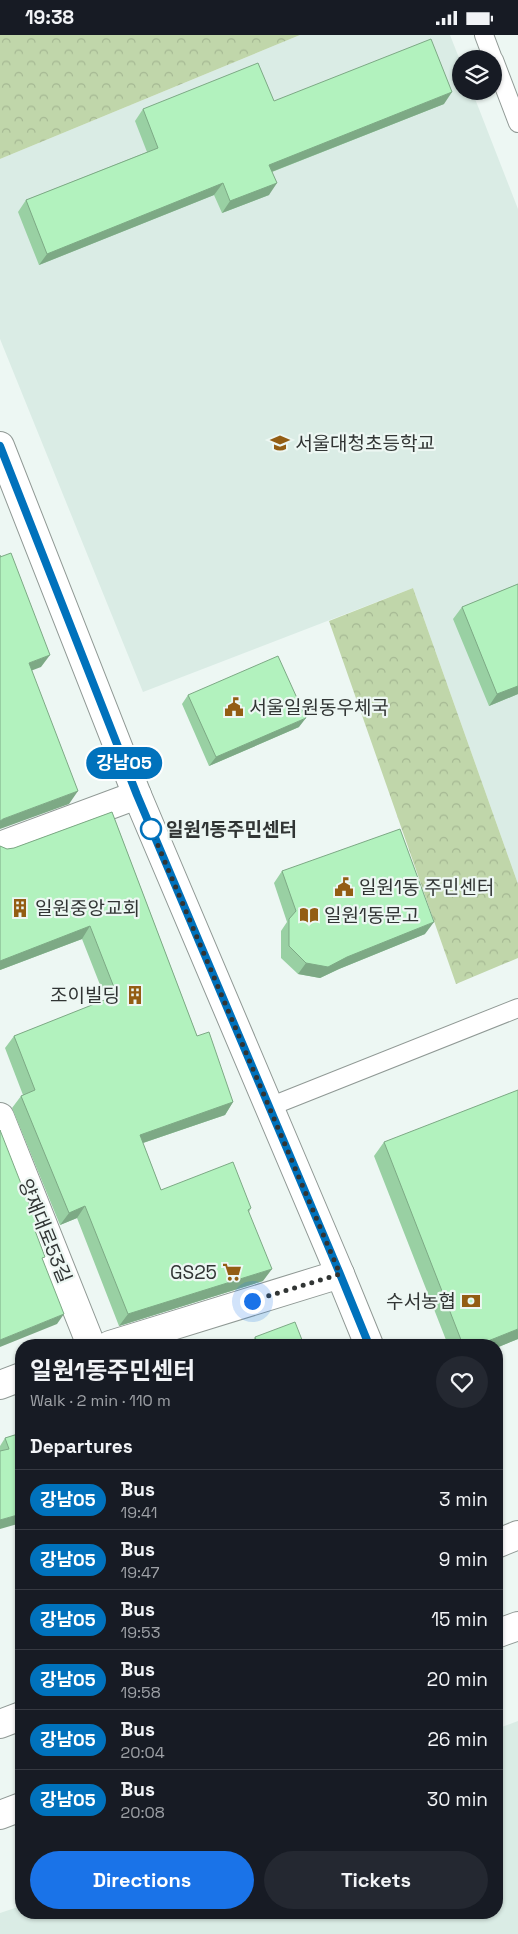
<!DOCTYPE html>
<meta charset="utf-8">
<style>
:root{--surface:#171b24;--page:#242831;--text:#f1f3f6;--muted:#9ea1a6;--line:#363941;--accent:#1a73e8}
body{margin:0;font-family:"Space Grotesk","Noto Sans KR",sans-serif;background:var(--page);color:var(--text);height:100vh;display:flex;flex-direction:column;font-size:19px;white-space:nowrap}
*{box-sizing:border-box;margin:0}
p{font-size:16px;color:var(--muted)}
.icon{flex:none;width:28px;height:28px;fill:none;stroke:currentColor;stroke-width:2;stroke-linecap:round;stroke-linejoin:round}
.map{position:relative;flex:1;overflow:hidden}
.details{position:absolute;left:15px;top:1304px;width:488px;height:580px;display:flex;flex-direction:column;background:var(--surface);border-radius:20px;box-shadow:0 1px 4px #0004}
.details>*{flex:none}
.badge{padding:0 10px;border-radius:16px;font-size:18px;line-height:32px}
.controls{position:absolute;left:452px;top:15px;display:grid;gap:10px}
.controls a{display:grid;place-items:center;width:50px;height:50px;border-radius:50%;background:var(--surface);box-shadow:0 1px 4px #0004;font-size:25px}
.you{position:absolute;width:25px;height:25px;margin:-12px;border:4px solid #fff;border-radius:50%;background:#1a73e8;box-shadow:0 0 0 8px #1a73e833}
.map>.badge{position:absolute;translate:-50% -50%;box-shadow:0 0 0 2px #fff}
h2{padding:0 15px;font-size:19px;line-height:45px}
.round{display:grid;place-items:center;flex:none;width:52px;height:52px;border-radius:26px;background:var(--page)}
.summary{display:flex;align-items:center;justify-content:space-between;height:85px;padding:0 15px}
h1{font-size:24px;font-weight:700;line-height:38px}
.action{display:flex;gap:10px;margin-top:auto;padding:10px 15px}
.action a{flex:1;height:58px;border-radius:30px;background:var(--accent);color:#fff;font-size:20px;font-weight:700;line-height:58px;text-align:center}
.action a+a{background:var(--page);color:var(--text)}
ul{padding:0;list-style:none}
li{display:flex;align-items:center;gap:15px;height:60px;padding:0 15px;border-top:1px solid var(--line)}
li div{flex:1}
li b{display:block;font-size:19px}
li em{font-style:normal}
li .badge{min-width:55px;font-weight:700;text-align:center}
.status{display:flex;justify-content:space-between;align-items:center;height:35px;padding:0 25px;background:var(--surface);direction:ltr}
.status svg{height:14px;fill:currentColor}
.map>svg:first-child{display:block}
.built{fill:#daece5}
.forest{fill:url(#forest-crowns)}
.lines{fill:none;stroke-linecap:round;stroke-linejoin:round}
.lane-casing{stroke:#909995;stroke-width:20}
.street-casing{stroke:#909995;stroke-width:30}
.secondary-casing{stroke:#909995;stroke-width:30}
.primary-casing{stroke:#909995;stroke-width:30}
.lane{stroke:#fff;stroke-width:18}
.street{stroke:#fff;stroke-width:28}
.secondary{stroke:#fff;stroke-width:28}
.primary{stroke:#fff;stroke-width:28}
.wall{fill:#99d0a3}
.shaded-wall{fill:#7da985}
.building{fill:#b2f2be;stroke:#7da985}
.line-casing{stroke:#fff;stroke-width:11}
.line{stroke:#0072bc;stroke-width:8}
.walk{stroke:#313534;stroke-width:5;stroke-dasharray:0 9}
.stop-dot{fill:#fff;stroke:#0072bc;stroke-width:2.5}
.labels{text-anchor:middle;dominant-baseline:central;stroke-width:4.5;stroke-linejoin:round;paint-order:stroke}
.poi-label{font-size:19px;fill:#313534;stroke:#edf7f3;text-anchor:start}
.stop-label{font-size:19px;font-weight:bold;fill:#313534;stroke:#edf7f3;text-anchor:start}
.street-label{font-size:19px;fill:#313534;stroke:#edf7f3}
</style>
<div class="status"><b>19:38</b><svg viewBox="0 0 49 12"><path d="M0 12V9h3v3zM5 12V6h3v6zM10 12V3h3v9zM15 12V0h3v12zM26 1h20v11H26zM47 4h2v5h-2z"/></svg></div>
<div class="map">
<svg width="518" height="1899" viewBox="0 0 518 1899">
<defs>
<pattern id="forest-crowns" width="20" height="18" patternUnits="userSpaceOnUse" patternTransform="scale(1.25)"><rect width="20" height="18" fill="#c0d6aa"/><path d="M2 6a3 3 0 1 1 6 0M12 15a3 3 0 1 1 6 0" fill="none" stroke="#a5b893"/></pattern>
</defs>
<rect width="100%" height="100%" fill="#edf7f3"/>
<path class="built" d="M 300,0 L 450,0 L 461,28 L 461,56 L 472,56 L 518,174 L 518,849 L 413,553 L 143,657 L 0,304 L 0,124 Z
M 518,1686 L 518,1899 L 0,1899 L 0,1878 L 21,1871 L 21,1878 L 496,1878 L 496,1694 Z"/>
<path class="forest" d="M 0,0 L 300,0 L 0,124 Z
M 413,553 L 518,849 L 518,923 L 456,949 L 329,586 Z"/>
<g class="lines">
<g class="lane-casing">
<path id="lane" d="M 484,0 L 493,24
M 494,25 L 518,88
M 269,1072 L 518,973"/>
</g>
<g class="street-casing">
<path id="street" d="M 0,811 L 137,760
M 0,1082 L 91,1310
M 110,1310 L 340,1239
M 0,1350 L 21,1342"/>
</g>
<g class="secondary-casing">
<path id="secondary" d="M 0,411 L 137,760 L 340,1239 L 369,1310"/>
</g>
<g class="primary-casing">
<path id="primary" d="M 496,1509 L 518,1500
M 496,1599 L 518,1591
M 0,1689 L 21,1681
M 0,1780 L 21,1772"/>
</g>
<use href="#lane" class="lane"/>
<use href="#street" class="street"/>
<use href="#secondary" class="secondary"/>
<use href="#primary" class="primary"/>
</g>
<path class="wall" d="M 274,66 L 444,69 L 272,137 L 269,160 L 222,178 L 214,160 L 39,230 L 18,177 L 26,165 L 147,117 L 135,86 L 143,74 Z
M 518,549 L 518,659 L 489,671 L 453,584 L 462,572 Z
M 188,660 L 299,692 L 209,731 L 182,669 Z
M 112,777 L 197,1001 L 233,1067 L 225,1080 L 143,1108 L 161,1155 L 251,1173 L 249,1177 L 263,1246 L 119,1291 L 77,1183 L 60,1190 L 12,1073 L 21,1061 L 23,1060 L 5,1013 L 14,1001 L 106,965 L 82,904 L 0,935 L 0,811 L 7,814 L 14,813 Z
M 282,836 L 425,899 L 339,934 L 320,943 L 298,939 L 281,923 L 281,896 L 287,887 L 274,848 Z
M 384,1107 L 518,1304 L 496,1313 L 496,1310 L 448,1310 L 374,1121 Z
M 255,1302 L 304,1310 L 250,1310 Z
M 21,1398 L 0,1494 L 0,1411 L 5,1403 Z"/>
<path class="shaded-wall" d="M 452,57 L 444,69 L 261,141 L 269,130 Z
M 223,148 L 214,160 L 39,230 L 47,219 Z
M 277,148 L 269,160 L 222,178 L 230,166 Z
M 50,620 L 41,632 L 20,640 L 29,628 Z
M 518,651 L 518,659 L 489,671 L 497,659 Z
M 306,683 L 299,692 L 209,731 L 216,722 Z
M 78,756 L 69,769 L 0,794 L 0,786 L 3,784 Z
M 434,887 L 425,899 L 339,934 L 320,943 L 298,939 L 306,928 L 347,922 Z
M 90,891 L 82,904 L 0,935 L 0,926 Z
M 233,1067 L 225,1080 L 131,1112 L 140,1100 Z
M 85,1171 L 77,1183 L 60,1190 L 69,1178 Z
M 272,1234 L 263,1246 L 119,1291 L 128,1279 Z
M 64,1279 L 57,1289 L 0,1312 L 0,1305 Z
M 518,1294 L 518,1304 L 496,1313 L 496,1310 L 478,1310 Z
M 21,1479 L 21,1488 L 0,1494 L 0,1485 Z"/>
<path class="building" d="M 431,4 L 452,57 L 269,130 L 277,148 L 230,166 L 223,148 L 47,219 L 26,165 L 158,113 L 143,74 L 258,28 L 274,66 Z
M 11,518 L 50,620 L 29,628 L 78,756 L 3,784 L 0,786 L 0,520 L 0,522 Z
M 518,549 L 518,651 L 497,659 L 462,572 Z
M 278,621 L 306,683 L 216,722 L 188,660 Z
M 112,777 L 197,1001 L 209,997 L 233,1067 L 140,1100 L 161,1155 L 233,1127 L 251,1173 L 248,1175 L 272,1234 L 128,1279 L 85,1171 L 69,1178 L 21,1061 L 35,1055 L 14,1001 L 117,960 L 90,891 L 0,926 L 0,811 L 7,814 L 14,813 Z
M 400,794 L 434,887 L 347,922 L 328,932 L 306,928 L 289,911 L 289,884 L 296,876 L 282,836 Z
M 518,1055 L 518,1294 L 478,1310 L 463,1310 L 384,1107 Z
M 0,1095 L 38,1192 L 34,1193 L 45,1222 L 42,1223 L 64,1279 L 0,1305 Z
M 295,1287 L 304,1310 L 258,1310 L 255,1302 Z
M 21,1398 L 21,1479 L 0,1485 L 0,1416 L 9,1414 L 5,1403 Z"/>
<g class="lines">
<g class="line-casing">
<path id="line" d="M 0,411 L 137,760 L 340,1239 L 369,1310"/>
</g>
<use href="#line" class="line"/>
<path class="walk" d="M 151,794 L 340,1239 L 252,1266"/>
</g>
<defs>
<g id="school-bare" transform="scale(1.5)"><path d="M0-5L7-2L0 1L-7-2ZM-4 1L0 2.5L4 1V4Q0 6-4 4Z" fill="#935d13" stroke="#edf7f3" stroke-width="2.5" paint-order="stroke"/></g>
<g id="civic-bare" transform="scale(1.5)"><path d="M-.6-6.5H3V-4.5H.6V-3L4-1V1h2V6H-6V1h2V-1L-.6-3ZM-1.2 2.5V6h2.4V2.5Z" fill="#935d13" stroke="#edf7f3" stroke-width="2.5" paint-order="stroke"/></g>
<g id="building-bare" transform="scale(1.5)"><path d="M-4-6H4V6H1V3H-1V6H-4ZM-2.5-4.3h1.7v1.8h-1.7ZM.8-4.3h1.7v1.8H.8ZM-2.5-1h1.7V.8h-1.7ZM.8-1h1.7V.8H.8Z" fill="#935d13" stroke="#edf7f3" stroke-width="2.5" paint-order="stroke"/></g>
<g id="library-bare" transform="scale(1.5)"><path d="M-6-4Q-3-5.5-.7-3.5V5Q-3 3-6 4ZM6-4Q3-5.5 .7-3.5V5Q3 3 6 4Z" fill="#935d13" stroke="#edf7f3" stroke-width="2.5" paint-order="stroke"/></g>
<g id="supermarket-bare" transform="scale(1.5)"><path d="M-6-5.5h2.5l.6 2H6L4.5 2H-2.5L-4.4-4H-6ZM-1.5 3.2a1.3 1.3 0 1 0 .1 0ZM3 3.2a1.3 1.3 0 1 0 .1 0Z" fill="#935d13" stroke="#edf7f3" stroke-width="2.5" paint-order="stroke"/></g>
<g id="bank-bare" transform="scale(1.5)"><path d="M-6-4H6V4H-6ZM0-2.3a2.3 2.3 0 1 0 0 4.6a2.3 2.3 0 1 0 0-4.6Z" fill="#935d13" stroke="#edf7f3" stroke-width="2.5" paint-order="stroke"/></g>
</defs>
<g fill-rule="evenodd">
<use href="#school-bare" x="280" y="408"/>
<use href="#civic-bare" x="234" y="672"/>
<use href="#civic-bare" x="344" y="852"/>
<use href="#building-bare" x="20" y="873"/>
<use href="#library-bare" x="309" y="880"/>
<use href="#building-bare" x="135" y="960"/>
<use href="#supermarket-bare" x="232" y="1237"/>
<use href="#bank-bare" x="471" y="1266"/>
</g>
<circle class="stop-dot" cx="151" cy="794" r="10"/>
<g class="labels">
<g class="poi-label">
<text x="295" y="408">서울대청초등학교</text>
<text x="249" y="672">서울일원동우체국</text>
<text x="359" y="852">일원1동 주민센터</text>
<text x="35" y="873">일원중앙교회</text>
<text x="324" y="880">일원1동문고</text>
<text x="120" y="960" text-anchor="end">조이빌딩</text>
<text x="217" y="1237" text-anchor="end">GS25</text>
<text x="456" y="1266" text-anchor="end">수서농협</text>
</g>
<g class="stop-label">
<text x="166" y="794">일원1동주민센터</text>
</g>
<g class="street-label">
<text transform="translate(45 1196) rotate(68)">양재대로53길</text>
</g>
</g>
</svg>
<div class="controls">
<a><svg class="icon" aria-label="layers" viewBox="0 0 24 24"><path d="M12 4l9 5-9 5-9-5zM3 14l9 5 9-5"/></svg></a>
</div>
<div class="you" style="left:252px;top:1266px"></div>
<b class="badge" style="left:124px;top:728px;background:#0072bc;color:#fff">강남05</b>
<section class="details">
<div class="summary"><div><h1>일원1동주민센터</h1><p>Walk · 2 min · 110 m</p></div><a class="round"><svg class="icon" aria-label="heart" viewBox="0 0 24 24"><path d="M12 20l-8-8c-3-5 5-10 8-4 3-6 11-1 8 4z"/></svg></a></div>
<h2>Departures</h2>
<ul>
<li><span class="badge" style="background:#0072bc;color:#fff">강남05</span><div><b>Bus</b><p>19:41</p></div><em>3 min</em></li>
<li><span class="badge" style="background:#0072bc;color:#fff">강남05</span><div><b>Bus</b><p>19:47</p></div><em>9 min</em></li>
<li><span class="badge" style="background:#0072bc;color:#fff">강남05</span><div><b>Bus</b><p>19:53</p></div><em>15 min</em></li>
<li><span class="badge" style="background:#0072bc;color:#fff">강남05</span><div><b>Bus</b><p>19:58</p></div><em>20 min</em></li>
<li><span class="badge" style="background:#0072bc;color:#fff">강남05</span><div><b>Bus</b><p>20:04</p></div><em>26 min</em></li>
<li><span class="badge" style="background:#0072bc;color:#fff">강남05</span><div><b>Bus</b><p>20:08</p></div><em>30 min</em></li>
</ul>
<div class="action"><a>Directions</a><a>Tickets</a></div>
</section>
</div>
